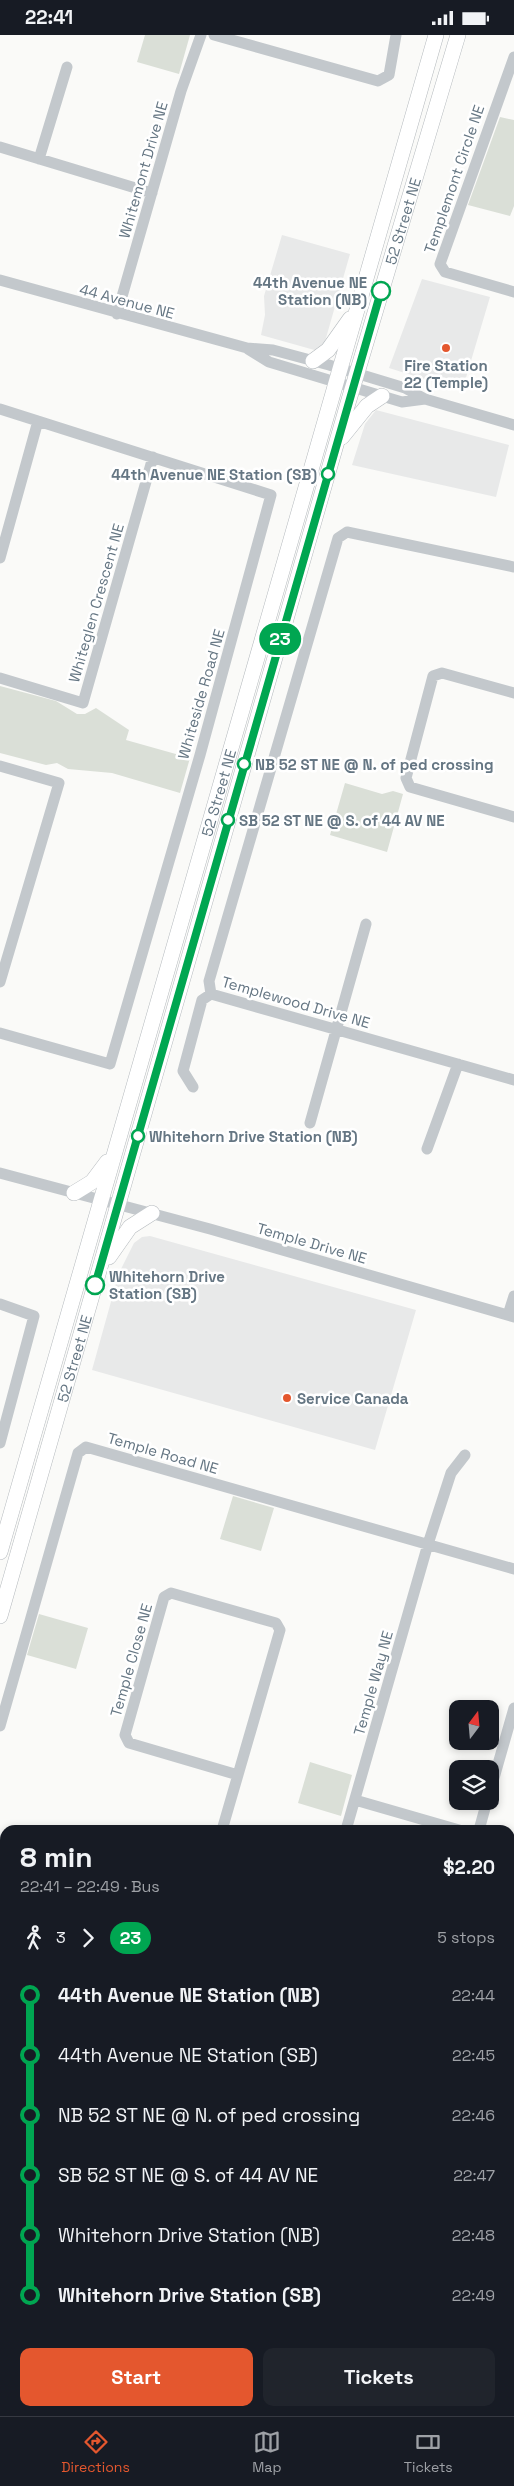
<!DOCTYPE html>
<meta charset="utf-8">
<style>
:root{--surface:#171b24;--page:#20242c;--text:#f1f3f6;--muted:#9ea1a6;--line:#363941;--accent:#e4572e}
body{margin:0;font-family:"Space Grotesk",sans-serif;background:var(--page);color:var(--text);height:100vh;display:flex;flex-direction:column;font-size:19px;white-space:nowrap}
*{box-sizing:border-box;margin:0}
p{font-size:16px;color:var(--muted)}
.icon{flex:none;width:28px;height:28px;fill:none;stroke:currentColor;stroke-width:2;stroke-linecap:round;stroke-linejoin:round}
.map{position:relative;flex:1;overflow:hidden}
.side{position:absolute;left:0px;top:1790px;width:515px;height:591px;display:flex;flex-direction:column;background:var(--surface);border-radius:15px 15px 0 0;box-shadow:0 2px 8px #0003}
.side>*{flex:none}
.badge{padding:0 10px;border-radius:16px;font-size:18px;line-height:32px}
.needle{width:32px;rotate:16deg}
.buttons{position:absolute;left:449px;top:1665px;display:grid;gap:10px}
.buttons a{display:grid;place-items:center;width:50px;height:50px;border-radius:10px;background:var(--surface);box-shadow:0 2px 8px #0003;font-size:25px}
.map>.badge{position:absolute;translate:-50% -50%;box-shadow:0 0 0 2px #fff}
.legs{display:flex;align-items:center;gap:8px;height:55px;padding:0 20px;font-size:16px}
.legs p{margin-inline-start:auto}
.head{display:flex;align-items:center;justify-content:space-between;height:85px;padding:0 20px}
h1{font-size:28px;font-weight:700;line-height:38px}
.primary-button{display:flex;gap:10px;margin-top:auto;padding:10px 20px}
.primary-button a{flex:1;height:58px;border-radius:10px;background:var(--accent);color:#fff;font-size:20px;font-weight:700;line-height:58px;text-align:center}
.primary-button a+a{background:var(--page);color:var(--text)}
ul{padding:0 20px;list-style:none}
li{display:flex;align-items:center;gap:18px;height:60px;font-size:19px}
li i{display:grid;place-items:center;width:8px;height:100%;margin:0 6px;background:currentColor}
li i::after{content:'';width:12px;height:12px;margin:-6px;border:4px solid;border-radius:50%;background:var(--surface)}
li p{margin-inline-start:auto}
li:first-child i{background:linear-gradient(#0000 50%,currentColor 0)}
li:last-child i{background:linear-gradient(currentColor 50%,#0000 0)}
.status{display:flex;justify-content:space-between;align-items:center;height:35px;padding:0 25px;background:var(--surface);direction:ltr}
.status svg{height:14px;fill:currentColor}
.dock{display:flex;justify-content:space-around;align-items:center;height:70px;border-top:1px solid var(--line);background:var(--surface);font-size:14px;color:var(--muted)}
.dock a{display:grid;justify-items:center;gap:2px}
.dock .current{color:var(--accent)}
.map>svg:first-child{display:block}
.built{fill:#e8e9e9}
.green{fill:#dadfd7}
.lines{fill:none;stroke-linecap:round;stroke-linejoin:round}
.major-casing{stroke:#b5babe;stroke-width:16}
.minor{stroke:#c3c8cc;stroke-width:11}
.major{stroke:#fff;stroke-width:15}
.line-1-casing{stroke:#fff;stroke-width:11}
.line-1{stroke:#00a651;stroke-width:8}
.stop-1-dot{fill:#fff;stroke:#00a651;stroke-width:2.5}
.poi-dot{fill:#e4572e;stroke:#fff;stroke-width:2}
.labels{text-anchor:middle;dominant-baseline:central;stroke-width:5;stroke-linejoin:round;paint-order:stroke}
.street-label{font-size:15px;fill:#657683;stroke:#fff}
.stop-label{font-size:15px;font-weight:bold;fill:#657683;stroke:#fff;text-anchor:start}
.poi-label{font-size:15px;font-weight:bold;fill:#657683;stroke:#fff}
</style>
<div class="status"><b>22:41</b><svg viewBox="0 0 49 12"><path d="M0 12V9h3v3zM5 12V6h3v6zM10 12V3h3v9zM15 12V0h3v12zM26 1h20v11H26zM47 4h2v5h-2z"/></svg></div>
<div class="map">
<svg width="514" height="2381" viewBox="0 0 514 2381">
<rect width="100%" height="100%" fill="#fafaf8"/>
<path class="built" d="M 282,200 L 350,219 L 324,310 L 318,316 L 261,300 L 265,280 L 264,261 Z
M 422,244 L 490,262 L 462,356 L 389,333 Z
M 376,375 L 509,410 L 496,462 L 352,430 L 365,389 Z
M 150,1201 L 416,1275 L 375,1415 L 92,1335 L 119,1238 L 134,1208 L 142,1202 Z"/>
<path class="green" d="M 145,0 L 190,0 L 179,39 L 137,27 Z
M 500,82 L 514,85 L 514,171 L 510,181 L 468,170 Z
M 0,651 L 56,666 L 77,679 L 85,679 L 96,673 L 129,695 L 126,705 L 190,723 L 180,758 L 112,738 L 68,734 L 57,728 L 46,730 L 0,718 Z
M 345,748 L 382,759 L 393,756 L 403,759 L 387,817 L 330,800 Z
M 233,1461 L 274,1473 L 261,1516 L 220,1504 Z
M 39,1579 L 88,1593 L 76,1634 L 27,1620 Z
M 310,1727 L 352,1740 L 341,1781 L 298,1768 Z
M 0,1871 L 5,1872 L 5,2376 L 93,2376 L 91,2381 L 0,2381 Z
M 510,2272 L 514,2273 L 513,2323 L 510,2322 Z"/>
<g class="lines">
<g class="major-casing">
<g id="major">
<path d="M 313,326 L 328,315 L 350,284"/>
<path d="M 342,402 L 367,371 L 382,361"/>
<path d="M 74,1158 L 92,1147 L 107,1127"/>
<path d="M 109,1222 L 130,1192 L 152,1178"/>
<path id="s1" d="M 0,1517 L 436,0"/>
<path id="s2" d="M 0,1581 L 348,368 L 458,0"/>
<path d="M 0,1835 L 5,1837"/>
<path d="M 0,1853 L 5,1855"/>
<path d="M 510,1980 L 514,1981"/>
<path d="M 510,2000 L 514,2002"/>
</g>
</g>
<path class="minor" d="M 214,0 L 378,46 L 389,40 L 396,0
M 514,22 L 440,229 L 445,237 L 514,257
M 0,112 L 152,158
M 39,124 L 67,32
M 0,245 L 247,313 L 273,315 L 329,330 L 405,353 L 425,364 L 514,390
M 117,279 L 181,56 L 201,0
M 248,314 L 269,327 L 382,361 L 402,367 L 425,364
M 0,374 L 271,460 L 200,720 L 110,1029 L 0,998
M 0,523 L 38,386
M 0,643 L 83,668 L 153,422
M 514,658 L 442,638 L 433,641 L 406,743 L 410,752 L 514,782
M 0,731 L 59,748 L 0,947
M 211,959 L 209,946 L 338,503 L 347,497 L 514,532
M 211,959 L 514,1045
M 193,1052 L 183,1036 L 202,965 L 211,959
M 310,1088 L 366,889
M 427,1114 L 458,1029
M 0,1138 L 210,1194 L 514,1282
M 0,1269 L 34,1281 L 0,1408
M 508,1280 L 514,1261
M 0,1691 L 78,1418 L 86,1412 L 514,1534
M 490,1757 L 514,1673
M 355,1765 L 459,1795
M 222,1795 L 280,1595 L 276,1588 L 171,1558 L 164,1562 L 125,1700 L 129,1708 L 238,1740
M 346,1795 L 428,1509 L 451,1438 L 465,1420
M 479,1795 L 487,1766
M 0,1805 L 5,1807
M 510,2148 L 514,2134
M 312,2381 L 313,2376
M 442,2381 L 443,2376"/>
<use href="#major" class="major"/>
</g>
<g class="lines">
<g class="line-1-casing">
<path id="line-1" d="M 95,1250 L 381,256"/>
</g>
<use href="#line-1" class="line-1"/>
</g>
<g class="stop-1-dot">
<circle cx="381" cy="256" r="9"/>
<circle cx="328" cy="439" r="6"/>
<circle cx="244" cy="729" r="6"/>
<circle cx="228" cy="785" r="6"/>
<circle cx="138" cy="1101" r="6"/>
<circle cx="95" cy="1250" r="9"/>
</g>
<g class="poi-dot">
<circle cx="446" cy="313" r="5"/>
<circle cx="287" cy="1363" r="5"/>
</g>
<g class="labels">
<g class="street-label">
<text transform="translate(143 135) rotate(-74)">Whitemont Drive NE</text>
<text transform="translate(454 144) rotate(-71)">Templemont Circle NE</text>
<text stroke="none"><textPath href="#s2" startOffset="1452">52 Street NE</textPath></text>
<text transform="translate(127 266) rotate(15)">44 Avenue NE</text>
<text transform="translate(96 568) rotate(-74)">Whiteglen Crescent NE</text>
<text transform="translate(201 659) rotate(-74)">Whiteside Road NE</text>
<text stroke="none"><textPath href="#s1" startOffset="790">52 Street NE</textPath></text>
<text transform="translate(296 967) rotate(16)">Templewood Drive NE</text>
<text transform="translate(312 1208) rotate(16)">Temple Drive NE</text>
<text stroke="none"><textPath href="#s2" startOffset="268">52 Street NE</textPath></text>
<text transform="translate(163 1418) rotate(16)">Temple Road NE</text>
<text transform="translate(131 1625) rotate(-74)">Temple Close NE</text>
<text transform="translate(373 1648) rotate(-74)">Temple Way NE</text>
</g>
<g class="stop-label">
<text x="367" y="247" text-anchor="end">44th Avenue NE<tspan x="367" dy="17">Station (NB)</tspan></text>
<text x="317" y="439" text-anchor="end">44th Avenue NE Station (SB)</text>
<text x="255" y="729">NB 52 ST NE @ N. of ped crossing</text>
<text x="239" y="785">SB 52 ST NE @ S. of 44 AV NE</text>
<text x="149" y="1101">Whitehorn Drive Station (NB)</text>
<text x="109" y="1241">Whitehorn Drive<tspan x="109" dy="17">Station (SB)</tspan></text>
</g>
<g class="poi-label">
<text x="446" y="330">Fire Station<tspan x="446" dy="17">22 (Temple)</tspan></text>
<text x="297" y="1363" text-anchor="start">Service Canada</text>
</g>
</g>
</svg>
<div class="buttons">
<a><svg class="needle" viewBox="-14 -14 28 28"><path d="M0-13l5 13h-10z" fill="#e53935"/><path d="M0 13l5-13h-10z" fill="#9ea1a6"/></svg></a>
<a><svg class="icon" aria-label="layers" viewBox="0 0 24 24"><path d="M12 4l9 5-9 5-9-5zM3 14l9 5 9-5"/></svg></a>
</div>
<b class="badge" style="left:280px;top:604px;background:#00a651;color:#fff">23</b>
<section class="side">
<div class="head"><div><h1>8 min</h1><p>22:41 – 22:49 · Bus</p></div><b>$2.20</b></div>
<div class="legs"><svg class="icon" aria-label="walk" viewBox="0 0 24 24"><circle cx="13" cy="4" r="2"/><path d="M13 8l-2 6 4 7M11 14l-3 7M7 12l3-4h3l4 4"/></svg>3<svg class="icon" aria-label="forward" viewBox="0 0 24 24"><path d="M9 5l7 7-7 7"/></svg><b class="badge" style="background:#00a651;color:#fff">23</b><p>5 stops</p></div>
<ul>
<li><i style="color:#00a651"></i><b>44th Avenue NE Station (NB)</b><p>22:44</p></li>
<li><i style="color:#00a651"></i><span>44th Avenue NE Station (SB)</span><p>22:45</p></li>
<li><i style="color:#00a651"></i><span>NB 52 ST NE @ N. of ped crossing</span><p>22:46</p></li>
<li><i style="color:#00a651"></i><span>SB 52 ST NE @ S. of 44 AV NE</span><p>22:47</p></li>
<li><i style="color:#00a651"></i><span>Whitehorn Drive Station (NB)</span><p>22:48</p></li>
<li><i style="color:#00a651"></i><b>Whitehorn Drive Station (SB)</b><p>22:49</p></li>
</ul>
<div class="primary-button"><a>Start</a><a>Tickets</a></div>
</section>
</div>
<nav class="dock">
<a class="current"><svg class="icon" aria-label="directions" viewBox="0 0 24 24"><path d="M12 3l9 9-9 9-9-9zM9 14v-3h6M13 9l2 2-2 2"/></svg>Directions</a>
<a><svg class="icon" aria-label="map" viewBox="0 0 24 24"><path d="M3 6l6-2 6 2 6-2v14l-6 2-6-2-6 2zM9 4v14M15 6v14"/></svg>Map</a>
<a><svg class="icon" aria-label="tickets" viewBox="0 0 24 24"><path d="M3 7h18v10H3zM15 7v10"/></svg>Tickets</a>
</nav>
